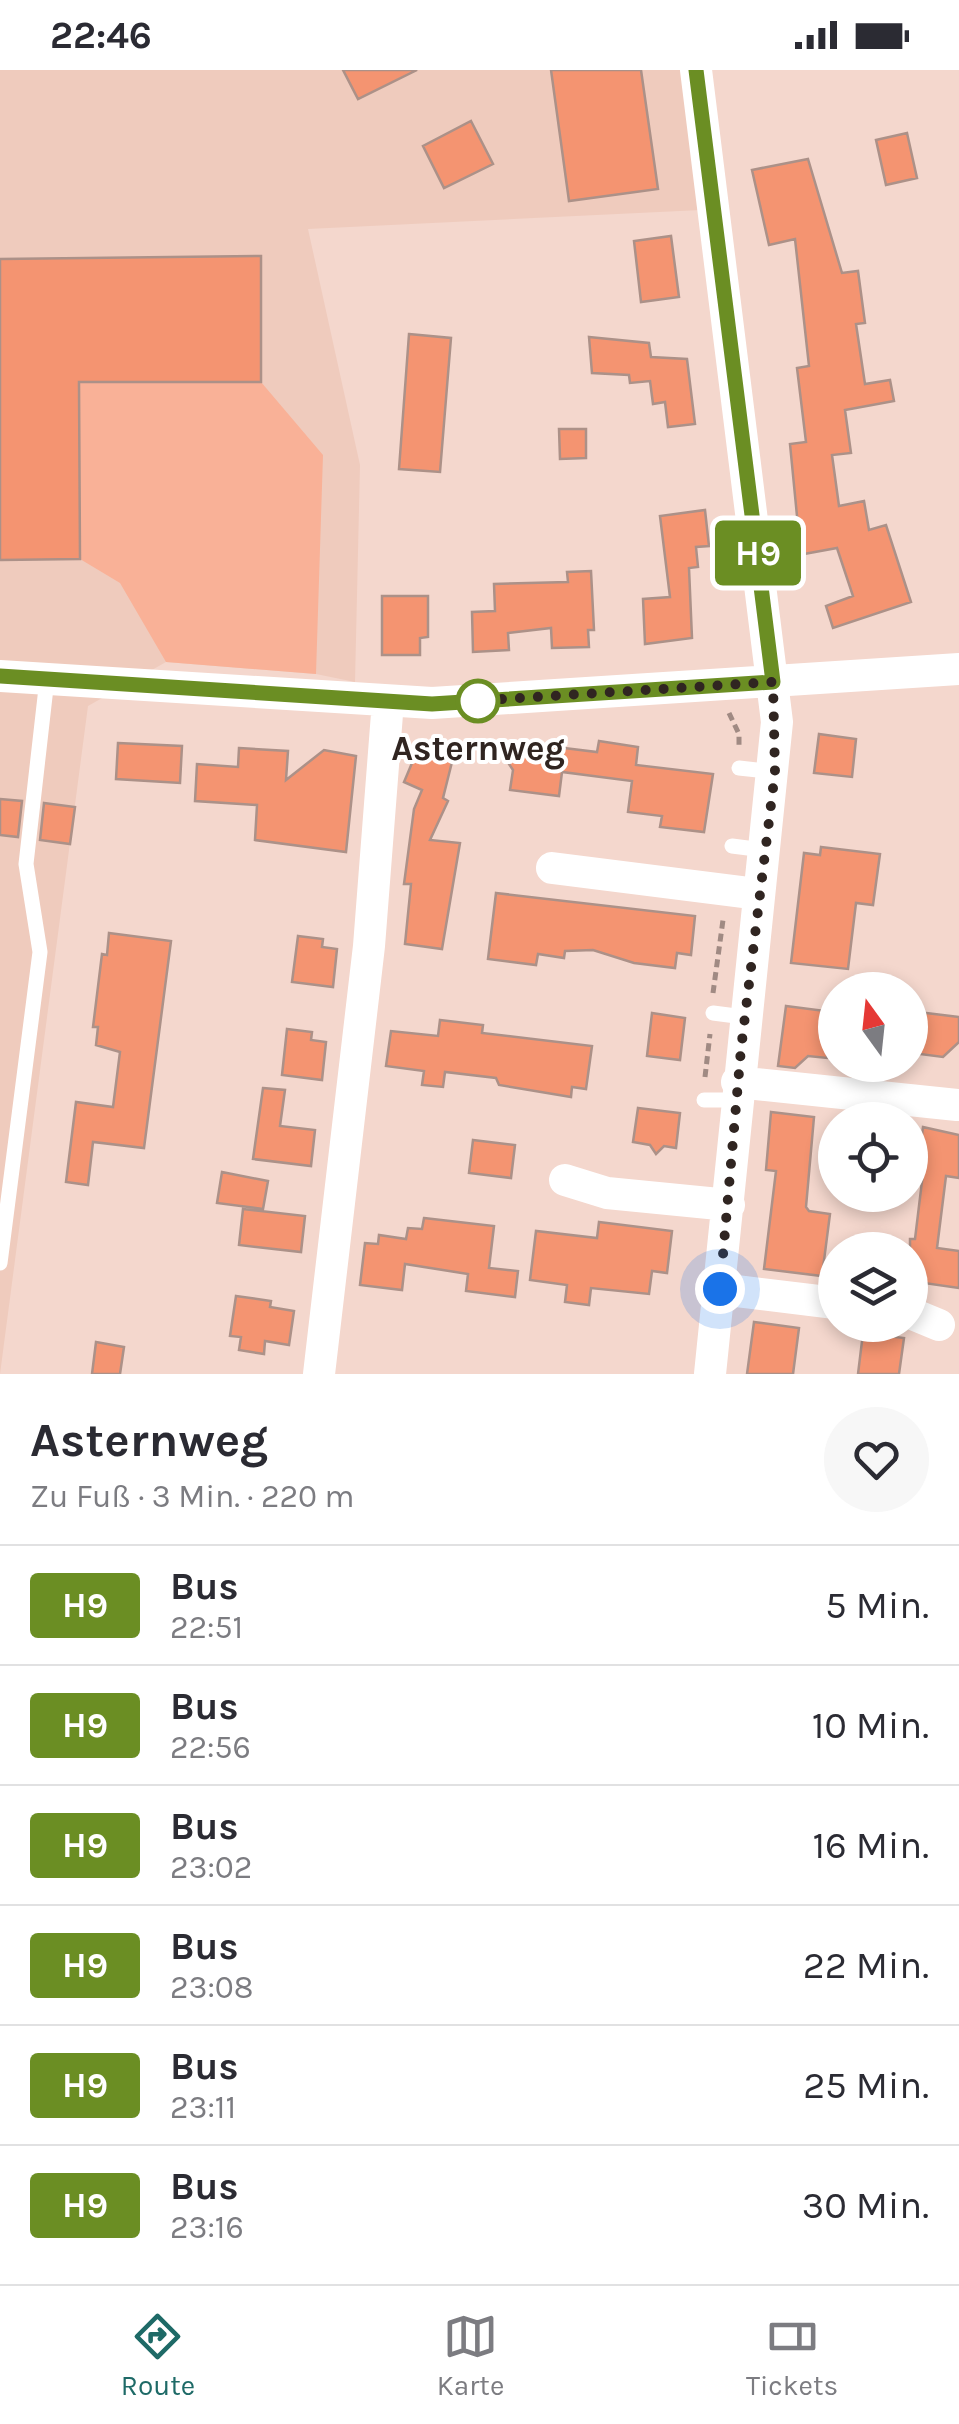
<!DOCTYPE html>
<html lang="de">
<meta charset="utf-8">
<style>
:root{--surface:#fff;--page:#f7f7f7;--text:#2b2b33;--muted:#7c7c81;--line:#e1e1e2;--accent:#1e6a67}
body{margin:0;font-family:Karla,sans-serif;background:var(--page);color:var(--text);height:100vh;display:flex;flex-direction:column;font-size:38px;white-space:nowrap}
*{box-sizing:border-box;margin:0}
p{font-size:32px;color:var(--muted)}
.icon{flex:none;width:55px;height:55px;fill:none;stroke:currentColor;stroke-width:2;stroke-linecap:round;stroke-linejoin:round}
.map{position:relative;height:1304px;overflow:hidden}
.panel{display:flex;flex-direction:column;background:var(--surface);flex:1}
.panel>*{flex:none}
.badge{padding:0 20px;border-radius:8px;font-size:35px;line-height:65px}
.needle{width:65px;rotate:345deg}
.controls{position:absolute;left:818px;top:902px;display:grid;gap:20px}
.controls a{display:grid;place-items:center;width:110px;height:110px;border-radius:50%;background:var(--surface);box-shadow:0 5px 15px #0003;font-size:50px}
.you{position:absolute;width:50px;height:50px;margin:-25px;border:8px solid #fff;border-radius:50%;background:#1a73e8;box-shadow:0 0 0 15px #1a73e833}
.map>.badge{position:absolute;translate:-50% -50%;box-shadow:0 0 0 5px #fff}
.round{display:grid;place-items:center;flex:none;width:105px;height:105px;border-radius:52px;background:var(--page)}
.headline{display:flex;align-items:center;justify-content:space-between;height:170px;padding:0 30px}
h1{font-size:48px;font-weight:700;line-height:75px}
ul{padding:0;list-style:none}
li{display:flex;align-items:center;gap:30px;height:120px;padding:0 30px;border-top:2px solid var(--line)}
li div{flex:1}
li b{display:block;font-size:38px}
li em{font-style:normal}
li .badge{min-width:110px;font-weight:700;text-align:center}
.status{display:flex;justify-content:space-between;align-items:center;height:70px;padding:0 50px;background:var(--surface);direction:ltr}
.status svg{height:28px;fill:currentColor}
.tabs{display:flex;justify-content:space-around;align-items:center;height:140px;border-top:2px solid var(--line);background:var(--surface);font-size:28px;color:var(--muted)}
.tabs a{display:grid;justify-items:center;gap:5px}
.tabs .active{color:var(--accent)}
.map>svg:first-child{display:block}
.built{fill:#efcbbd}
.green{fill:#f9b197}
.building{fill:#f49471;stroke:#ac9188;stroke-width:2.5}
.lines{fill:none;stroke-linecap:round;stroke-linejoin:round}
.path{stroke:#a08a83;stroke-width:5;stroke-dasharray:8 5;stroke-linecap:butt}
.service{stroke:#fff;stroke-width:15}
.minor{stroke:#fff;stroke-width:32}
.line-casing{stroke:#fff;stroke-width:22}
.line{stroke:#6b8e23;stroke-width:15}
.walk{stroke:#302521;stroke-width:10;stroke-dasharray:0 18}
.stop-dot{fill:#fff;stroke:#6b8e23;stroke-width:5}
.labels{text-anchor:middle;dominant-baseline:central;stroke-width:8;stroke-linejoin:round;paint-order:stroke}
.stop-label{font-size:35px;font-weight:bold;fill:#302521;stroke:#fff}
</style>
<div class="status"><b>22:46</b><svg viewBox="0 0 49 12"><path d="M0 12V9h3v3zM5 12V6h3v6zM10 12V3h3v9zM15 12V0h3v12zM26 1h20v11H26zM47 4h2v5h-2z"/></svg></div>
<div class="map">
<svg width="959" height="1304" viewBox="0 0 959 1304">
<rect width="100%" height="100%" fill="#f4d7cd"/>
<path class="built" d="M 0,0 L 681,0 L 701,140 L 308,159 L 360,395 L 355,612 L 316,604 L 166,592 L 88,636 L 0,1304 Z"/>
<path class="green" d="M 79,312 L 261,312 L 323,385 L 316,604 L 166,592 L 120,513 L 80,489 Z"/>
<path class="building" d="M 343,0 L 417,0 L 358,29 Z
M 551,0 L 641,0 L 658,119 L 569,131 Z
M 471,51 L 493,94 L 444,118 L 423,76 Z
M 907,63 L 917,108 L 886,115 L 876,70 Z
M 808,89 L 842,203 L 858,201 L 865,253 L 856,254 L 865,314 L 890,310 L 894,331 L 845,340 L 851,383 L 832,385 L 839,436 L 864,431 L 869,460 L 886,455 L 911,532 L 833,558 L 826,536 L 853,526 L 837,478 L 804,484 L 797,446 L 790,374 L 806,372 L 797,298 L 809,296 L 795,169 L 769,175 L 752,100 Z
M 671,166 L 679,227 L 641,232 L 634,171 Z
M 261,186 L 261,312 L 79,312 L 80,489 L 0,490 L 0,189 Z
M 409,264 L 451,268 L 440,402 L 399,399 Z
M 589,267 L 649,273 L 651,287 L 687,289 L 695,354 L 668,357 L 665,332 L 653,334 L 650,311 L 630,313 L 629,305 L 592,303 Z
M 559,359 L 586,359 L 586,388 L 560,389 Z
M 705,440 L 709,476 L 696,477 L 698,497 L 689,498 L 692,568 L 645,574 L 643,529 L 670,527 L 660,446 Z
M 591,501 L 594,560 L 588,560 L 589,577 L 552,578 L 551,558 L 508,563 L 509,580 L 473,582 L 472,542 L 495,541 L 494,514 L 568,512 L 567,502 Z
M 382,526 L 428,526 L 428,567 L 420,568 L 420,585 L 382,585 Z
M 819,664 L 856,669 L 852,707 L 814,703 Z
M 599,671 L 638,677 L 636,695 L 713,704 L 704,762 L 660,757 L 662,746 L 628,742 L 632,711 L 562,702 L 559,726 L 510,720 L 513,700 L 509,694 L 516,672 L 597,682 Z
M 118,673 L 182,676 L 180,713 L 116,709 Z
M 420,674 L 453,688 L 443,728 L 448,731 L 430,770 L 460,773 L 442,879 L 405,874 L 411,814 L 404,814 L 414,739 L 422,720 L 404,712 Z
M 239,678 L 288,681 L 286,710 L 324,680 L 356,686 L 346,782 L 255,770 L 257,735 L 195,731 L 197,694 L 238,697 Z
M 0,729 L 22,731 L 18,767 L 0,765 Z
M 44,733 L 75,737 L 70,774 L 40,770 Z
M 821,777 L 880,784 L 873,835 L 856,833 L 848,899 L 791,893 L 804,783 L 820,785 Z
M 496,823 L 695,846 L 691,885 L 677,883 L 675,898 L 634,893 L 593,880 L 565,881 L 564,888 L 538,884 L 536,895 L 488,889 Z
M 109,863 L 171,871 L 144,1078 L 93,1072 L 88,1115 L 66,1112 L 76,1032 L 113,1037 L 120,982 L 96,975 L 98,957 L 93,957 L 102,884 L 107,885 Z
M 298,866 L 323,869 L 322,877 L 337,879 L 333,917 L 292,912 Z
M 786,936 L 833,942 L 827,988 L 808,986 L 795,998 L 778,996 Z
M 910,941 L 959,947 L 959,972 L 943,987 L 912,983 Z
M 652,943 L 685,948 L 680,990 L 647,986 Z
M 440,950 L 483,955 L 482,963 L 592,976 L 586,1019 L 572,1017 L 571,1027 L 499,1015 L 496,1008 L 445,1002 L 443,1017 L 422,1015 L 424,1001 L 386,996 L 391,961 L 438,966 Z
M 287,959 L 312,962 L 311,970 L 326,972 L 322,1010 L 282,1005 Z
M 263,1018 L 285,1020 L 280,1056 L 315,1060 L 311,1096 L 253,1089 Z
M 638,1038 L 680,1043 L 676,1078 L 664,1076 L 656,1084 L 650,1075 L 633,1072 Z
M 771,1042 L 814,1047 L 806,1137 L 809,1141 L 830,1144 L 822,1206 L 764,1199 L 776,1101 L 766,1100 Z
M 923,1057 L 959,1065 L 959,1108 L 946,1106 L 937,1178 L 959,1181 L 959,1218 L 910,1211 L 910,1169 L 915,1169 L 923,1103 L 917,1102 Z
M 473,1070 L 515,1075 L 511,1108 L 469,1103 Z
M 222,1102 L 268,1111 L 263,1139 L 217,1133 Z
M 243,1139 L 305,1146 L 301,1182 L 239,1175 Z
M 424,1148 L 494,1156 L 489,1198 L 518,1201 L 515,1227 L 466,1221 L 468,1204 L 405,1194 L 402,1220 L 360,1215 L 365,1173 L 378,1174 L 379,1165 L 406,1169 L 408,1158 L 422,1159 Z
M 599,1152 L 672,1161 L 667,1203 L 652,1201 L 649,1224 L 591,1218 L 589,1235 L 565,1232 L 567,1215 L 530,1210 L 536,1161 L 597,1168 Z
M 236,1226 L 271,1231 L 270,1237 L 294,1241 L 289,1275 L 265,1271 L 264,1284 L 239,1280 L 241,1267 L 230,1266 Z
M 754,1252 L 799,1258 L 793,1304 L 747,1304 Z
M 863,1263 L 904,1268 L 899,1304 L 858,1304 Z
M 96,1272 L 124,1277 L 120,1304 L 92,1304 Z"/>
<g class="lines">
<path class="path" d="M 729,643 L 739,664 L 739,679
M 713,923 L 723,850
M 705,1007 L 710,964"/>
<path class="service" d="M 739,698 L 775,702
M 732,776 L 764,780
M 713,943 L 744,947
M 704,1030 L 737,1030
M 0,1193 L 40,882 L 26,794 L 47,609"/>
<path class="minor" d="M 696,0 L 777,652 L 710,1304
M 0,606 L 432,633 L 959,599
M 552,798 L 758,824
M 737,1012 L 957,1035
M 565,1110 L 607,1123 L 729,1135
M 720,1219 L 835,1233
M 910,1243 L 939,1255
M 319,1304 L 369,876 L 388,631"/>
</g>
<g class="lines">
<g class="line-casing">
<path id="line" d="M 0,606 L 432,634 L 773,612 L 696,0"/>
</g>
<use href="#line" class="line"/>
<path class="walk" d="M 478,631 L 472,631 L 773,612 L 775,702 L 741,979 L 720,1219"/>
</g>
<circle class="stop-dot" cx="478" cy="631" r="20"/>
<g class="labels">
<g class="stop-label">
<text x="478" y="678">Asternweg</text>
</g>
</g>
</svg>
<div class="controls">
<a><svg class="needle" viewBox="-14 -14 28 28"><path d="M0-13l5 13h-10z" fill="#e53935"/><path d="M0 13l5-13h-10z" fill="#7c7c81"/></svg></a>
<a><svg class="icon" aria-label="locate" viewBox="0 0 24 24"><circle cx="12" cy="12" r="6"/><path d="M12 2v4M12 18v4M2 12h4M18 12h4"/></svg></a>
<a><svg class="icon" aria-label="layers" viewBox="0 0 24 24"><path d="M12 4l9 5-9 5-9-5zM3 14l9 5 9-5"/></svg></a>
</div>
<div class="you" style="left:720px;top:1219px"></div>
<b class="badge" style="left:758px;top:483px;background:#6b8e23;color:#fff">H9</b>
</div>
<section class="panel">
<div class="headline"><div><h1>Asternweg</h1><p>Zu Fuß · 3 Min. · 220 m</p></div><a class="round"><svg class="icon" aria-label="heart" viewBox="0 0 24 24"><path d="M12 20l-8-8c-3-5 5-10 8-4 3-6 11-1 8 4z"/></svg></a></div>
<ul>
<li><span class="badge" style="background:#6b8e23;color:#fff">H9</span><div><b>Bus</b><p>22:51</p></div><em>5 Min.</em></li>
<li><span class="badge" style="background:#6b8e23;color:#fff">H9</span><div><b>Bus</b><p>22:56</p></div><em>10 Min.</em></li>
<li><span class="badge" style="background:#6b8e23;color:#fff">H9</span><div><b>Bus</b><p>23:02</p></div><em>16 Min.</em></li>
<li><span class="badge" style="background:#6b8e23;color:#fff">H9</span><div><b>Bus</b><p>23:08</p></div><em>22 Min.</em></li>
<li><span class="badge" style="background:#6b8e23;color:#fff">H9</span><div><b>Bus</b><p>23:11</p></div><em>25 Min.</em></li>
<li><span class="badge" style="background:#6b8e23;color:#fff">H9</span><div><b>Bus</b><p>23:16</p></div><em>30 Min.</em></li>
</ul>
</section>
<nav class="tabs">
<a class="active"><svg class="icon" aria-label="directions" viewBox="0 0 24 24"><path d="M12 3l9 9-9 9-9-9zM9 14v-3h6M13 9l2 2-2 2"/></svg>Route</a>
<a><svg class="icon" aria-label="map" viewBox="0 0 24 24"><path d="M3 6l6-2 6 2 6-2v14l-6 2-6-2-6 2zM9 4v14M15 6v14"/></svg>Karte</a>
<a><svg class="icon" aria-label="tickets" viewBox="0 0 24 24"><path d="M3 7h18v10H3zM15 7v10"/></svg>Tickets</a>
</nav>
